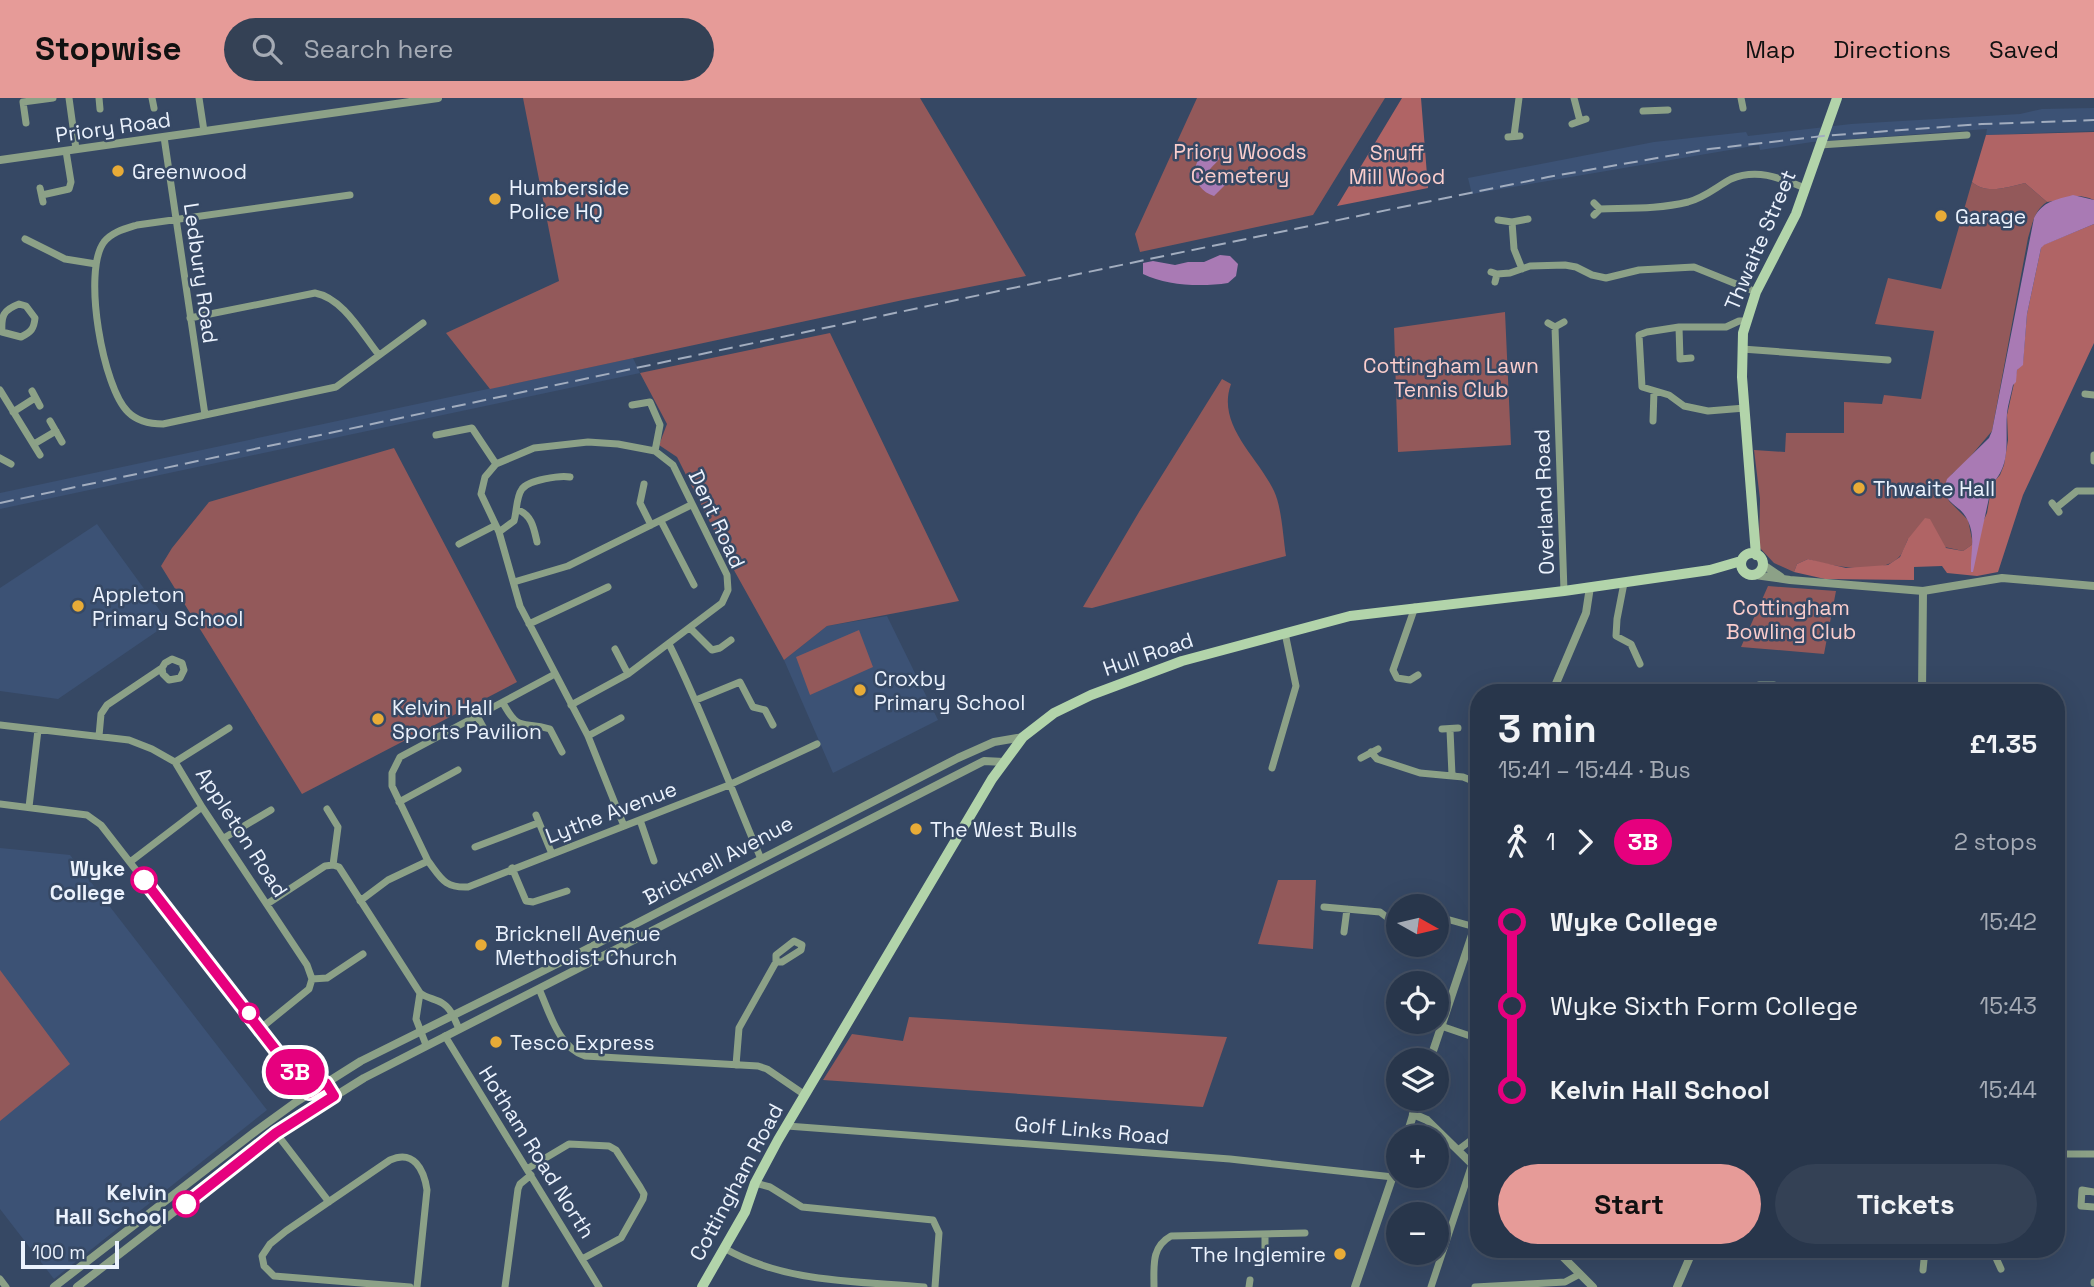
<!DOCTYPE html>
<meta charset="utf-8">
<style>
:root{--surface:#28364b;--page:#344155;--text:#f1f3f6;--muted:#a5abb5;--line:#445063;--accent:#e69b98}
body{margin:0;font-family:"Space Grotesk",sans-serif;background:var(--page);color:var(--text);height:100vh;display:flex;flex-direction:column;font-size:26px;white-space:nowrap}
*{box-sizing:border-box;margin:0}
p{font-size:23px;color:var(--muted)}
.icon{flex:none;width:38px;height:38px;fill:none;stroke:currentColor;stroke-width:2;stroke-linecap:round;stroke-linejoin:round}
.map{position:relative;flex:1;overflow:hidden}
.drawer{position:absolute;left:1470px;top:586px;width:595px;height:574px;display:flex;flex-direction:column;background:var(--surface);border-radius:28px;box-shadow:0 7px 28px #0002,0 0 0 2px var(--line)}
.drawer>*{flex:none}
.badge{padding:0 14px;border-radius:23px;font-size:24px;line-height:46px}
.needle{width:46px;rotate:98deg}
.tools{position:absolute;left:1386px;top:796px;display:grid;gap:14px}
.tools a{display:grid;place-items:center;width:63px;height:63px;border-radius:50%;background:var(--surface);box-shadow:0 7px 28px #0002,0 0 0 2px var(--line);font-size:35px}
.scale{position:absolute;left:21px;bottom:18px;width:98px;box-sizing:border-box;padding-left:7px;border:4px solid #ebf2fd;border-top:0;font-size:19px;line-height:24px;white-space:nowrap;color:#ebf2fd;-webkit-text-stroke:5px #364864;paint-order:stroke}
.map>.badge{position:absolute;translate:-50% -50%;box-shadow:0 0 0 4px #fff}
.legs{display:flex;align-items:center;gap:10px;height:77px;padding:0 28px;font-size:23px}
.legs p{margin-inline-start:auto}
.head{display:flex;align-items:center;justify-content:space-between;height:119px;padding:0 28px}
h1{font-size:38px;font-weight:600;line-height:52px}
.action{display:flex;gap:14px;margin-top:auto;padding:14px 28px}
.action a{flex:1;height:80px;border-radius:42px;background:var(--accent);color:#111;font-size:28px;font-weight:600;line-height:80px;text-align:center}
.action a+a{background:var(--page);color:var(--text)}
ul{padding:0 28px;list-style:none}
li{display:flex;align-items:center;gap:24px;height:84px;font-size:26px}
li i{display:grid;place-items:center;width:10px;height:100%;margin:0 9px;background:currentColor}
li i::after{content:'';width:18px;height:18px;margin:-9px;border:5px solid;border-radius:50%;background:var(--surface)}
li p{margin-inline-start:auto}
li:first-child i{background:linear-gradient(#0000 50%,currentColor 0)}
li:last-child i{background:linear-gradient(currentColor 50%,#0000 0)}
header{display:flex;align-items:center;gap:42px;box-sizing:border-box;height:98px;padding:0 35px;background:var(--accent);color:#111}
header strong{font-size:33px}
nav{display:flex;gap:38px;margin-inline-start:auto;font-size:24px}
.search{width:490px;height:63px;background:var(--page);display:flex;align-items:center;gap:18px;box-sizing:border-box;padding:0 24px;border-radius:38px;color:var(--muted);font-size:26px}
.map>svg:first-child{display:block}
.built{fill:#3c5275}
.green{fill:#93595a}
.forest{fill:#b06465}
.water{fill:#a97ab4}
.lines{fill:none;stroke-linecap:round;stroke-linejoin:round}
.minor{stroke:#8ca187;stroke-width:7}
.tertiary{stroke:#8ca187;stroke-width:8}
.secondary{stroke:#b2d4aa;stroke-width:10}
.rail{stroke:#a2adbf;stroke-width:2;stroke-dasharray:14 7;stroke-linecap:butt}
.line-1-casing{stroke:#fff;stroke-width:16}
.line-1{stroke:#e6007e;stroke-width:10}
.poi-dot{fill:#e8ab37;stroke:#364864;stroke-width:2.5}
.stop-1-dot{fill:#fff;stroke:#e6007e;stroke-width:3.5}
.labels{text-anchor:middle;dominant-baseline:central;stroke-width:5;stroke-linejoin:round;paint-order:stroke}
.street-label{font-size:21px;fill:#ebf2fd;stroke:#364864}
.park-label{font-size:21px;fill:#fbcecd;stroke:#364864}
.poi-label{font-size:21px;fill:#ebf2fd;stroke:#364864;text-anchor:start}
.stop-label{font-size:21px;font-weight:bold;fill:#ebf2fd;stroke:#364864;text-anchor:end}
</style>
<header>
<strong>Stopwise</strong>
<div class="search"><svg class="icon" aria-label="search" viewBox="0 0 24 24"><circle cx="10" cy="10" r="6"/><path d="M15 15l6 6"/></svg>Search here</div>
<nav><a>Map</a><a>Directions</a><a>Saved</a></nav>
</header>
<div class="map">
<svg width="2094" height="1189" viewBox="0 0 2094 1189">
<rect width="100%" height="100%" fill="#364864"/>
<path class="built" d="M 2094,10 L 2094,33 L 1986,37 L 1987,31 L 1812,44 L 1760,52 L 1759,47 L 1472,96 L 1468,80 L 1654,44 L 1746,34 L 1748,38 L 1851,26 L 2020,16 L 2042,11 Z
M 633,260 L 640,275 L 0,411 L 0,395 Z
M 97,426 L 169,525 L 58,601 L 0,593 L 0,490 Z
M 887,518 L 938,622 L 833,675 L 784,562 L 827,528 Z
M 0,750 L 70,757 L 267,1012 L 54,1181 L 0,1111 Z"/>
<path class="green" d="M 523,0 L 920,0 L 1026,178 L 903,202 L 490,291 L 446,235 L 559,183 Z
M 1197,0 L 1385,0 L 1313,117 L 1140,154 L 1135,136 Z
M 1972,84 C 1986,97 2008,89 2025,85 L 2047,104 C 2034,112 2032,127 2028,140 L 1992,333 L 1964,366 L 1952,376 L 1946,395 L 1949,403 L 1968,422 L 1973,446 L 1963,453 L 1908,441 C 1905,447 1903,456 1898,460 C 1880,478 1829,468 1808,461 L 1797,466 L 1794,474 L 1774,465 L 1759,449 L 1760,401 L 1754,352 L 1785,354 L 1786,335 L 1844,335 L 1844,304 L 1882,306 L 1884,297 L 1921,301 L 1934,233 L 1875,226 L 1888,180 L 1941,191 Z
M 1505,214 L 1511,347 L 1398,354 L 1394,230 Z
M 830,235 L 959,503 L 827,528 L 784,562 L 735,474 L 677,359 L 659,347 L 667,326 L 640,275 Z
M 1222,281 L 1231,286 C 1216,327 1258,359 1274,393 C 1282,410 1283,440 1286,458 L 1092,510 L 1083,509 L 1139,414 Z
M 394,350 L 517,584 L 302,696 L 161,468 L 172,450 L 209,404 Z
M 1768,488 L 1836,493 L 1824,556 L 1741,549 Z
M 859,532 L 873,569 L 810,597 L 796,559 Z
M 1278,782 L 1316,782 L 1313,851 L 1258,846 Z
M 0,872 L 70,966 L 0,1023 Z
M 909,919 L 1227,939 L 1203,1009 L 823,982 L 852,936 L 903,943 Z"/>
<path class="forest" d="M 1402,0 L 1421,0 L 1428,90 L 1337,108 Z
M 2094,34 L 2094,102 C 2073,93 2067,102 2047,104 L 2025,85 C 2008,89 1986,97 1972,84 L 1986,37 Z
M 2094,126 L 2094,245 L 2023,397 L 1998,474 L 1977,478 L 1947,475 L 1942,468 L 1914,469 L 1914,482 L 1825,481 L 1794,474 L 1797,466 L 1808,461 L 1846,470 L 1888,467 L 1900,459 L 1908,441 L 1925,420 L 1930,421 L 1946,450 L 1963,453 L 1973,446 L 1987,415 L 1992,386 L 2000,377 L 2004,367 L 2008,342 L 2007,317 L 2017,272 L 2023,264 L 2027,216 L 2041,150 L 2043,147 Z"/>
<path class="water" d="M 1213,53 L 1218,57 L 1219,61 C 1213,70 1202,73 1213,85 L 1221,82 L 1225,87 L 1214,98 C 1191,92 1187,58 1213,53 Z
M 2073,97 L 2094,102 L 2094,126 L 2044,147 L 2041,150 L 2027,216 L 2023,267 L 2017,272 L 2016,284 L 2013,287 C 2011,297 2008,306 2007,315 C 2005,341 2012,366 1992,386 L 1973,474 L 1971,474 C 1970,456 1976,440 1968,423 C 1960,404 1938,406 1947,381 L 1989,340 L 1992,333 L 2034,120 C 2043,103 2055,102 2073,97 Z
M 1220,157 L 1230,158 L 1238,166 L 1236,178 L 1228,185 C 1202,189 1167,188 1143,176 L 1143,165 L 1153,163 L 1175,167 L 1188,164 L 1204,164 Z"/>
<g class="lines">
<path class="minor" d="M 69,0 L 76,51
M 99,0 L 100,11
M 152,0 L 154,10
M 199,0 L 204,33
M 1574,0 L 1580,23
M 1741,0 L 1743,10
M 1643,13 L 1668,12
M 26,25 L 23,4 L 53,0
M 1572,26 L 1586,21
M 1514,38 L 1519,0
M 164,39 L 205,317
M 1508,39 L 1520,38
M 1820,47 L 1967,37
M 40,90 L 43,104
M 42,97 L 69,91 L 71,84 L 66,53
M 350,97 L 137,127 C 124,131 112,134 104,144 C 82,173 103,290 128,314 C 138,324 150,326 163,326 L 336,289 L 423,225
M 1600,111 C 1629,110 1660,111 1688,104 C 1706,99 1716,89 1731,81 C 1757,70 1780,80 1805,90
M 1594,117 L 1600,111 L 1594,105
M 1498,122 L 1512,124 L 1528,121
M 1512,124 L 1514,151 L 1522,171
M 25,141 L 65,161 L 96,166
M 1491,174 L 1497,176 L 1495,184
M 1497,176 L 1510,175 L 1530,168 L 1565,167 L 1576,169 L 1592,177 L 1606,180 L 1639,172 L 1694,169 L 1756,194
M 19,206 L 26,208 L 35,220 C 34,231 31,234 21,239 L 2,234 C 1,218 3,212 19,206 Z
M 190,220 L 315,195 C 343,200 362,236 379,257
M 1548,225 L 1555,229 L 1564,224
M 1555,229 L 1564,493
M 1679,229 L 1680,261 L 1691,260
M 1742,251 L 1888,262
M 0,292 L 40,357
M 32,293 L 40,308
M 2085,296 L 2094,297
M 632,307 L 650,304 L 660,327 L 655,353
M 1745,310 L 1708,313 L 1684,308 L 1669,297 L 1642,289 L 1639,237 L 1647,234 L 1679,229 L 1726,229 L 1739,223 L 1745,223
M 13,314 L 35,300
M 50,323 L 62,344
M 1653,323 L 1654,293
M 436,337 L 472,330 L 496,366
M 34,346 L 56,333
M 0,360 L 11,366
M 2094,363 L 2094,357
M 644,386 L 640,405 L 651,427
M 2052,405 L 2059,414
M 2056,410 L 2077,393 L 2094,393
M 518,412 C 532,417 534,431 537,444
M 661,423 L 694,487
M 499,434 L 514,423 C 517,413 516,399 522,391 C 528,382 561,377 570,379
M 459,446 L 494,428
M 514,484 L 568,468 L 691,407
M 1624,485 L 1617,521 L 1616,538 L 1631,546 L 1640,566
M 1415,509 L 1393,572 L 1397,580 L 1410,582 L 1418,577
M 529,526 L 608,489
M 690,530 L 712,552 L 720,550 L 731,542
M 669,546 C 704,616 730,689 761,761
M 615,551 L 628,576
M 1759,587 L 1774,587
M 1839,591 L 1855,593
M 696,602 L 740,584 L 753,609 L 765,612 L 773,627
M 503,605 C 520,636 522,622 550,631 L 562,654
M 571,607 L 628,576 L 722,505 L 728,492 L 727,477 L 673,367 L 655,353 L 618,346 L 588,344 L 534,350 L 496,366 L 485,379 L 481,396 L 499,434 L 520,508 L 588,638 L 624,728
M 477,618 L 488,638
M 0,627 L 129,642 L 152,651 L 175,664 L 202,709 L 307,867 L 312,881 L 309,891 L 261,930
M 1442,631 L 1458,630
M 1450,632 L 1452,677
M 99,638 L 101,616 L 107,607 L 162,570 L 165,565 L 172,561 L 182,565 L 184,572 L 180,580 L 169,582 L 163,576 L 162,570
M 588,638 L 621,620
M 1371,654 L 1377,661 L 1420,675 L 1463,679 L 1473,683 L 1479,693
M 1361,660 L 1378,651
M 175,664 L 229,630
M 1272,670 L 1296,588 L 1285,535
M 399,704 L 458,672
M 0,706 L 87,717 L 101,727 L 309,995
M 29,709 L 38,632
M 327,711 L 338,729 L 333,767
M 536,717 L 552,756
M 640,722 L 654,763
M 224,740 L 271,712
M 475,749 L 538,725
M 428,763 C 441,780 444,790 468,789 L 729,687 L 817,646
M 130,764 L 202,709
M 512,770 L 526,803 L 533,804 L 567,793
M 360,803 L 388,782 L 428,763 L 392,688 L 392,675 L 400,659 L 555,576
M 267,806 L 325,768 L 333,767 L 339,769 L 420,895 C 427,900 435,901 442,905 C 451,910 455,922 459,931
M 1324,809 L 1380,814 L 1392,823 L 1398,824
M 1437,826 L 1450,822 L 1475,829
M 1344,834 L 1347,811
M 312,881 L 327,880 L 363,856
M 539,891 C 550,915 558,949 585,958 L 758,968 L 767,971 L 805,997
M 420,895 L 416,921 L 426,947
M 1441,928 L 1479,941
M 445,938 L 599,1189
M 736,967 L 739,930 L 776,864 L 776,857 L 794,843 L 802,847 L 801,852 L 782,864 L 776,864
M 787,1028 L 1230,1061 L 1393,1079
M 276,1035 L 329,1104
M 1458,1052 L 1470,1043 L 1479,1043
M 2056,1056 L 2094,1056
M 527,1071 L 569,1046 L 609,1048 L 616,1052 L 640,1089 L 644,1096 L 643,1101 L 621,1140 L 582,1161
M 755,1085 L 770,1089 L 802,1109 L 933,1122 L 939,1135 L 935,1189
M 2094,1094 L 2082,1092 L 2081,1108 L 2094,1109
M 1265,1136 L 1265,1150
M 724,1150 C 784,1185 856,1183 924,1189
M 1996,1152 L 1996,1160 L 2001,1171
M 1764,1153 L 1764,1152
M 1923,1172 L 1925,1152
M 0,1181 L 6,1189
M 2094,1184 L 2094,1185
M 410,1189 L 274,1178 L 264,1168 L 262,1158 L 270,1146 L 286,1133 L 390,1062 C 414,1051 424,1072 427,1092 L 417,1189
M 505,1189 L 518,1091 L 520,1086 L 531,1077
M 1154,1189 C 1154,1168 1151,1149 1171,1138 L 1305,1135
M 1249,1189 L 1250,1182
M 1431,1189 L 1472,1066
M 1475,1189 L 1565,1184 L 1580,1176"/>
<path class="tertiary" d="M 0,62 L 438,0
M 1762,466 L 1781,479
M 1755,477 L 1790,482 L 1923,493 L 2002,480 L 2094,488
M 1552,595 L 1586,515 L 1590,489
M 1922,595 L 1923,493
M 1430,962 L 1479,816
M 1413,1016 L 1427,1022 L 1479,1073
M 1406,1040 L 1418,1001
M 1556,1152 L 1593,1189
M 54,1189 L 256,1033 L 296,1004 L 361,963 L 579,855 L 958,660 L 994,644 L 1023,639
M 77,1189 L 276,1035 L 364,980 L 984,663 L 1004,664
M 1355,1189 L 1398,1063
M 1677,1189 L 1693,1152"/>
<path class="secondary" d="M1741 466a11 11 0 1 1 22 0a11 11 0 1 1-22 0Z
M 1756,457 L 1742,279 L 1743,235 L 1756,194 L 1796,116 L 1837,0
M 702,1189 L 745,1114 L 755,1085 L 778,1042 L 992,681 L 1023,639 L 1054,615 L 1091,597 L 1182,563 L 1350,518 L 1564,493 L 1710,472 L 1741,463"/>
<path class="rail" d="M 0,405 L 1173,156 L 1548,79 L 1709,51 L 1823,38 L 1982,26 L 2094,22"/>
</g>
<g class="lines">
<g class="line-1-casing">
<path id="line-1" d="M 144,782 L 309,995 L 326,985 L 334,998 L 276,1035 L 186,1106"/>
</g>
<use href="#line-1" class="line-1"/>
</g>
<g class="poi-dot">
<circle cx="118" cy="73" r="7"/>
<circle cx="495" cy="101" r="7"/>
<circle cx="1941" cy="118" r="7"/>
<circle cx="1859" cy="390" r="7"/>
<circle cx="78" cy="508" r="7"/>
<circle cx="860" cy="592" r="7"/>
<circle cx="378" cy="621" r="7"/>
<circle cx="916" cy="731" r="7"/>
<circle cx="481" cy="847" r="7"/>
<circle cx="496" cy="944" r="7"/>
<circle cx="1340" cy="1156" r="7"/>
</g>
<g class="stop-1-dot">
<circle cx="144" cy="782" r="12"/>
<circle cx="249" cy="915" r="9"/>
<circle cx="186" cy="1106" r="12"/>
</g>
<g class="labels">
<g class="street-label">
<text transform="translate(113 29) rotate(-8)">Priory Road</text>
<text transform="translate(1760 142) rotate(-67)">Thwaite Street</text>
<text transform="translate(201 175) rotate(82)">Ledbury Road</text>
<text transform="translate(1544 404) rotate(-92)">Overland Road</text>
<text transform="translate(717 421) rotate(65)">Dent Road</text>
<text transform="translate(1148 556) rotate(-19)">Hull Road</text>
<text transform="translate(611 714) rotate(-21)">Lythe Avenue</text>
<text transform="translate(242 734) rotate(57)">Appleton Road</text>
<text transform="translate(718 762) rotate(-28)">Bricknell Avenue</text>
<text transform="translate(1092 1032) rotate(5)">Golf Links Road</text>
<text transform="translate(537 1054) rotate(58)">Hotham Road North</text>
<text transform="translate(736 1084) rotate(-62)">Cottingham Road</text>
</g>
<g class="park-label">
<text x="1240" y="53">Priory Woods<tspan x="1240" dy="24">Cemetery</tspan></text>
<text x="1397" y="54">Snuff<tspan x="1397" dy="24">Mill Wood</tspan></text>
<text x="1451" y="267">Cottingham Lawn<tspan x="1451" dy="24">Tennis Club</tspan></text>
<text x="1791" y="509">Cottingham<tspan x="1791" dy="24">Bowling Club</tspan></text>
</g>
<g class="poi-label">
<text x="132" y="73">Greenwood</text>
<text x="509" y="89">Humberside<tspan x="509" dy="24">Police HQ</tspan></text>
<text x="1955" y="118">Garage</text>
<text x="1873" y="390">Thwaite Hall</text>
<text x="92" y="496">Appleton<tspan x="92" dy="24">Primary School</tspan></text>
<text x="874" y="580">Croxby<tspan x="874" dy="24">Primary School</tspan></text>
<text x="392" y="609">Kelvin Hall<tspan x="392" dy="24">Sports Pavilion</tspan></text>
<text x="930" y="731">The West Bulls</text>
<text x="495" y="835">Bricknell Avenue<tspan x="495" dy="24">Methodist Church</tspan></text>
<text x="510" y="944">Tesco Express</text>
<text x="1326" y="1156" text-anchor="end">The Inglemire</text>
</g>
<g class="stop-label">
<text x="125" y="770">Wyke<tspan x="125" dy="24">College</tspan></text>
<text x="167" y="1094">Kelvin<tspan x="167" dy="24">Hall School</tspan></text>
</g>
</g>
</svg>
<div class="tools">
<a><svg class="needle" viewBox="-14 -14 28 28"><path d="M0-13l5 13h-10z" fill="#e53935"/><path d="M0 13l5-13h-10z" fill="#a5abb5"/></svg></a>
<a><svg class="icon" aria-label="locate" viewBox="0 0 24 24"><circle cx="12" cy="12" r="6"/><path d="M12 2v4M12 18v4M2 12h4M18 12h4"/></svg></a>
<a><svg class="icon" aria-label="layers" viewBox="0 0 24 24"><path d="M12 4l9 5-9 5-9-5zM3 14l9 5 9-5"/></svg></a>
<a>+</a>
<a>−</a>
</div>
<div class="scale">100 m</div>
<b class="badge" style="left:295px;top:974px;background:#e6007e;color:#fff">3B</b>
<section class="drawer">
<div class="head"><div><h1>3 min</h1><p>15:41 – 15:44 · Bus</p></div><b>£1.35</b></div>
<div class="legs"><svg class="icon" aria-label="walk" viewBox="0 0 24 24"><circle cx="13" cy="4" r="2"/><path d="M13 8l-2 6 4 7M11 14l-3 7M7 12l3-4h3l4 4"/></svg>1<svg class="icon" aria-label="forward" viewBox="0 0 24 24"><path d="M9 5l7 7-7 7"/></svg><b class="badge" style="background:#e6007e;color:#fff">3B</b><p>2 stops</p></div>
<ul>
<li><i style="color:#e6007e"></i><b>Wyke College</b><p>15:42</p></li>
<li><i style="color:#e6007e"></i><span>Wyke Sixth Form College</span><p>15:43</p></li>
<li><i style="color:#e6007e"></i><b>Kelvin Hall School</b><p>15:44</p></li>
</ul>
<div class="action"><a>Start</a><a>Tickets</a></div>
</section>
</div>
